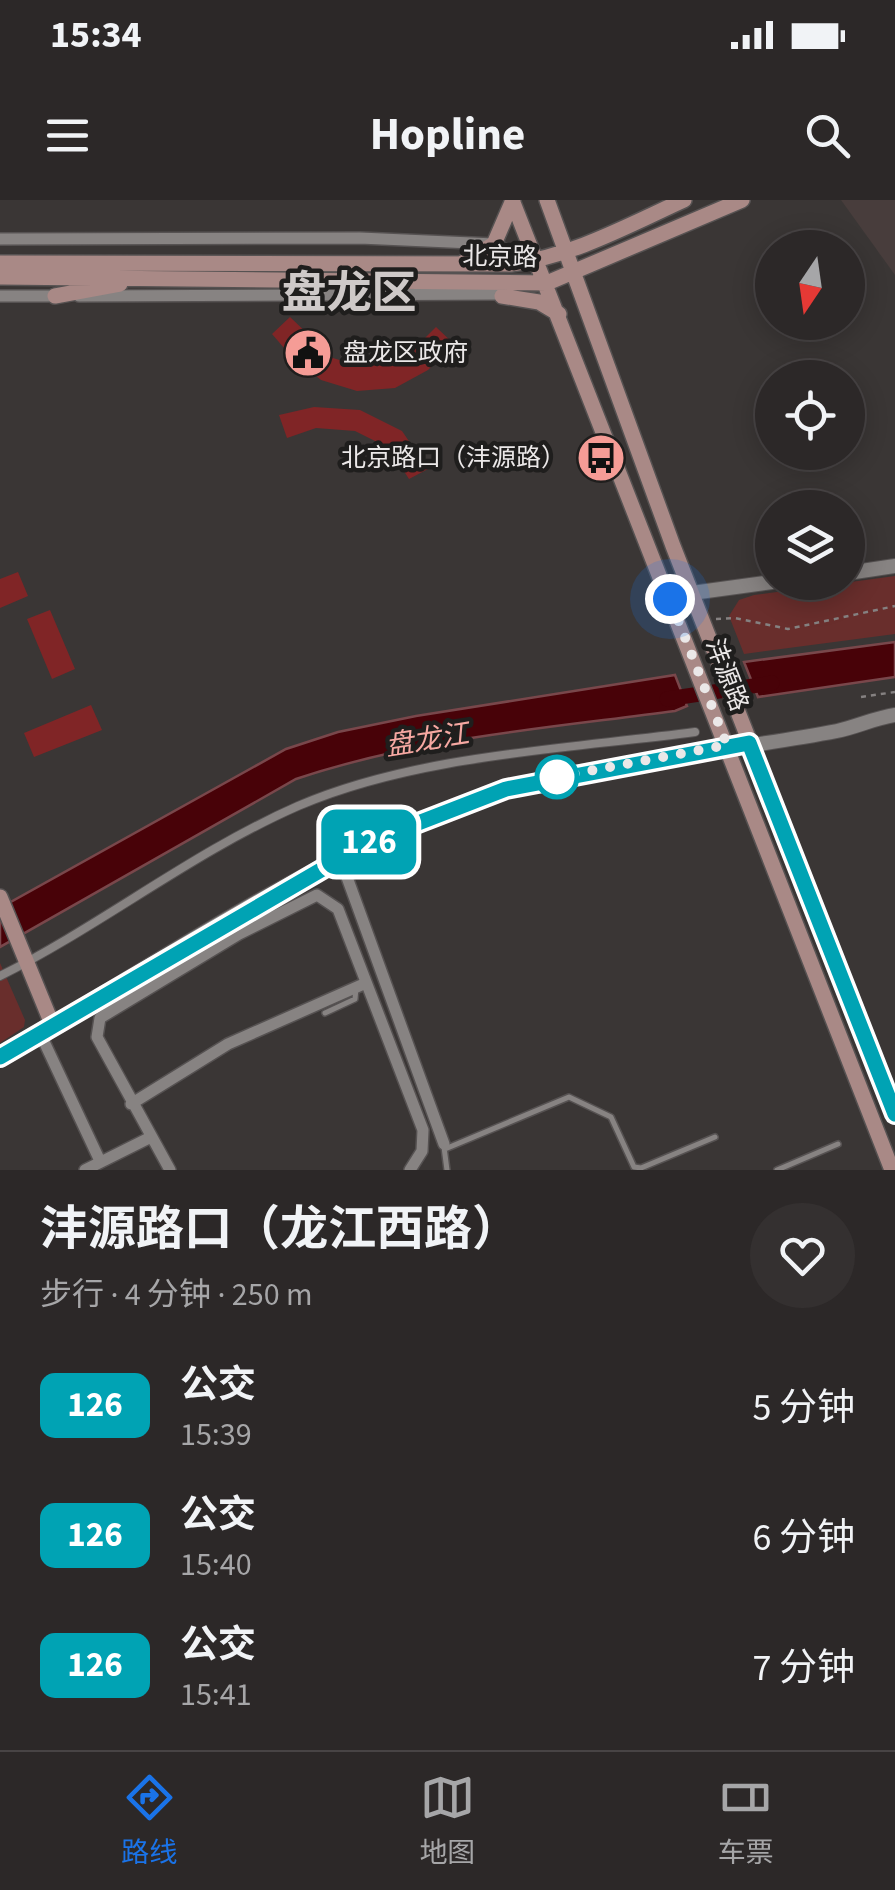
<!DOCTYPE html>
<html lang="zh">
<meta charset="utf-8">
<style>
:root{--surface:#2c2828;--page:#343030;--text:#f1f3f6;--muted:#a6a6a8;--line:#484445;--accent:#1a73e8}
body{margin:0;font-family:"Source Sans 3","Noto Sans SC",sans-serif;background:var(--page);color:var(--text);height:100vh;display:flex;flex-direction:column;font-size:38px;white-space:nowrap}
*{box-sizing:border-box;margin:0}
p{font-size:32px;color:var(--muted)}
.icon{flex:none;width:55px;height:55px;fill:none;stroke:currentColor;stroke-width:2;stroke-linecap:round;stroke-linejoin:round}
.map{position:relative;height:970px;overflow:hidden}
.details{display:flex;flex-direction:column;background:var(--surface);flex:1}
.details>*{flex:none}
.badge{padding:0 20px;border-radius:15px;font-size:35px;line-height:65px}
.needle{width:65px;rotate:193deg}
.fabs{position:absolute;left:755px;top:30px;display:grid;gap:20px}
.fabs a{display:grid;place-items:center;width:110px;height:110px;border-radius:50%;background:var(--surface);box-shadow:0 5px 25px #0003,0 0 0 2px var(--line);font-size:50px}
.you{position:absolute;width:50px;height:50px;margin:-25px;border:8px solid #fff;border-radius:50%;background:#1a73e8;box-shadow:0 0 0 15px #1a73e833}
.map>.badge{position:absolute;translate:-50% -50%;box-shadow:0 0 0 5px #fff}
.round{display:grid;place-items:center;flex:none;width:105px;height:105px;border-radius:52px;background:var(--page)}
.head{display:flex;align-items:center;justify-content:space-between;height:170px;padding:0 40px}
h1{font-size:48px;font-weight:700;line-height:75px}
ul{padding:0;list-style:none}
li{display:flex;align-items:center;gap:30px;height:130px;padding:0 40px}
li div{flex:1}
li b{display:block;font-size:38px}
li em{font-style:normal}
li .badge{min-width:110px;font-weight:700;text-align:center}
.status{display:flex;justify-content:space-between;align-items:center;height:70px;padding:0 50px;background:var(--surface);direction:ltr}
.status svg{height:28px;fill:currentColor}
header{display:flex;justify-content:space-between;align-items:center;height:130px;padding:0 40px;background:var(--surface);font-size:45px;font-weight:700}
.tabs{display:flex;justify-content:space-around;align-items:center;height:140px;border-top:2px solid var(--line);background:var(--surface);font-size:28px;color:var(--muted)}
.tabs a{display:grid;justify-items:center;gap:5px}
.tabs .active{color:var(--accent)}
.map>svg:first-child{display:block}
.built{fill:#483d3c}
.green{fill:#692e2c}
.water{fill:#480208;stroke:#79474b;stroke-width:2.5}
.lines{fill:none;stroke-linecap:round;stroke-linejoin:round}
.river{stroke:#480208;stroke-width:15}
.building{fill:#802526}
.service-casing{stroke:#565252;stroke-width:8}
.pedestrian-casing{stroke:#565252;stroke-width:10}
.minor-casing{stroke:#565252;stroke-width:14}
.tertiary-casing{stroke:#565252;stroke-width:16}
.secondary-casing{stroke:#565252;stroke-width:18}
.path{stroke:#858181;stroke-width:2.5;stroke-dasharray:5 5;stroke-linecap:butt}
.service{stroke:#878382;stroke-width:5}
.pedestrian{stroke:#878382;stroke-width:8}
.minor{stroke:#878382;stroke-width:11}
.tertiary{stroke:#878382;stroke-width:14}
.secondary{stroke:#a98986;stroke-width:15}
.line-casing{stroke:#fff;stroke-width:22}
.line{stroke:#00a3b4;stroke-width:15}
.walk{stroke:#ebe8e8;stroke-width:10;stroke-dasharray:0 18}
.stop-dot{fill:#fff;stroke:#00a3b4;stroke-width:5}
.labels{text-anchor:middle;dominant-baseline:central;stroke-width:9;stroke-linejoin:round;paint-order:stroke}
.street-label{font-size:25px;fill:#ebe8e8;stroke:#1f1e1d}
.poi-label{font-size:25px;fill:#ebe8e8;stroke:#1f1e1d;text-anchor:start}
.water-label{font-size:28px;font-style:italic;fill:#f6a8a2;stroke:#1f1e1d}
.town-label{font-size:45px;font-weight:bold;fill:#cec9c8;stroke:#1f1e1d}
</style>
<div class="status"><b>15:34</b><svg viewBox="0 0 49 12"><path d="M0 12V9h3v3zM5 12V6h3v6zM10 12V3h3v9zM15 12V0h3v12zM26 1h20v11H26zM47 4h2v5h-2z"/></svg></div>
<header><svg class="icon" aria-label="menu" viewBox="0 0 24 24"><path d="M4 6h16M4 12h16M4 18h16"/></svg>Hopline<svg class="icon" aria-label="search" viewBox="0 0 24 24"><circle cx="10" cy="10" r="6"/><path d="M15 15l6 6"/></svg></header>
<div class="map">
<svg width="895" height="970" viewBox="0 0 895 970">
<rect width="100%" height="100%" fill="#3a3635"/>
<path class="built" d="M 841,0 L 895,0 L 895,75 Z"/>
<path class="green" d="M 895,376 L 895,434 L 744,454 L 729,416 L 739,400 L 754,395 Z
M 0,763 L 25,820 L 24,827 L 0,843 Z"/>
<path class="water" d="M 895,442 L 895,477 L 758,497 L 744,462 Z
M 675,475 L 687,506 L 675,511 C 548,528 418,538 296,579 L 0,747 L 0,708 L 286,549 L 338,532 L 416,516 Z"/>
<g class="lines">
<path class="river" d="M 667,499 L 772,483"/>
</g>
<path class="building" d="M 290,117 L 333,158 L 359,166 L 387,163 L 413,150 L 436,127 L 454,144 L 428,170 L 395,188 L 357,191 L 321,180 L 291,156 L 272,134 Z
M 314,207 L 360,210 L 402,231 L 428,269 L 409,279 L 389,248 L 355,231 L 316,228 L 287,238 L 279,215 Z
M 18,372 L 28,396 L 0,408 L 0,379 Z
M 50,410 L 75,469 L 52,479 L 27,419 Z
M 91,505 L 102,530 L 34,557 L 24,533 Z"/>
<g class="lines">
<g class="service-casing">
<path id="service" d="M 325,813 L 355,799 L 356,788
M 444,947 L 447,970
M 445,949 L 569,897 L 611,917 L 634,967 L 641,968 L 715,937
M 777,970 L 838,944"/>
</g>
<g class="pedestrian-casing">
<path id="pedestrian" d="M 0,776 C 102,725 193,652 298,606 C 416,555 567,549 695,532"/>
</g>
<g class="minor-casing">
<path id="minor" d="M 0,39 L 360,38 L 494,44 L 528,60
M 0,96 L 61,96
M 79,96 L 505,94
M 340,658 L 444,944
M 40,833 L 100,961
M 131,904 L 228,844 L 366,783
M 85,970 L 151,937
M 170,970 L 97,837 L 100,818 L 239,734 L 317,695 L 338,709 L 423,930 L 422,951 L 410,970"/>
</g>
<g class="tertiary-casing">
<path id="tertiary" d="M 848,373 L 895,366
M 692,393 L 772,382
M 0,857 C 146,769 291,670 451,608 C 575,561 708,556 837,531 C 856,527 875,518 895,515"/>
</g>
<g class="secondary-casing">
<path id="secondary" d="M 512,0 L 892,970
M 547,0 L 673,346 L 895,913
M 0,63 L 511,64 C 571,57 629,25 684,0
M 461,64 L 494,44 L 513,0
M 0,77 L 547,83 L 742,0
M 55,96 L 120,84
M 502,96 L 539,102 L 559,114
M 0,697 L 52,824"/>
</g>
<path class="path" d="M 716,419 L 735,418 L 788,429 L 895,406
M 861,497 L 895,492"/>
<use href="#service" class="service"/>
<use href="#pedestrian" class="pedestrian"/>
<use href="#minor" class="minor"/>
<use href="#tertiary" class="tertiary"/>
<use href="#secondary" class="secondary"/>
</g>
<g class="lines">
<g class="line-casing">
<path id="line" d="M 0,857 L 369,642 L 506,589 L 749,543 L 895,914"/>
</g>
<use href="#line" class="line"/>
<path class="walk" d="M 557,577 L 727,545 L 670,399"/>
</g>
<defs>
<g id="civic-disc" transform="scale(2.5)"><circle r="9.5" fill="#f59c96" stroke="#1f1e1d"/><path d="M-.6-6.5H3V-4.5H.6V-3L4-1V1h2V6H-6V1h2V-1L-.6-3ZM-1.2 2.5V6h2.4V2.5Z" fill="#111"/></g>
<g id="bus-disc" transform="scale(2.5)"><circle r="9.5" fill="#f59c96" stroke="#1f1e1d"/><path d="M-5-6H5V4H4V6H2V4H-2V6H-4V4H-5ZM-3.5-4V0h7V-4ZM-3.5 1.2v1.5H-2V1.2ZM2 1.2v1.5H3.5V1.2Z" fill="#111"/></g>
</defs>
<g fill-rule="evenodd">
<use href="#civic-disc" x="308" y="153"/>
<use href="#bus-disc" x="601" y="258"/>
</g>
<circle class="stop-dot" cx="557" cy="577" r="20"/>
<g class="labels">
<g class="street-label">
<text transform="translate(500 57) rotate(1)">北京路</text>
<text transform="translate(727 475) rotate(69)">沣源路</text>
</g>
<g class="poi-label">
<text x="343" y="153">盘龙区政府</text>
<text x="566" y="258" text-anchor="end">北京路口（沣源路）</text>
</g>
<g class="water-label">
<text transform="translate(427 540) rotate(-9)">盘龙江</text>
</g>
<g class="town-label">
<text x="349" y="94">盘龙区</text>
</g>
</g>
</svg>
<div class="fabs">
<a><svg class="needle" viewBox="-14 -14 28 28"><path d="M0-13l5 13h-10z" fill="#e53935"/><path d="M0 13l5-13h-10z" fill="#a6a6a8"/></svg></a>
<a><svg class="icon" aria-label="locate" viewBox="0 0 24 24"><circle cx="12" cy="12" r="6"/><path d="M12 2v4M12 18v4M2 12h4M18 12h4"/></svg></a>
<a><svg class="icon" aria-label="layers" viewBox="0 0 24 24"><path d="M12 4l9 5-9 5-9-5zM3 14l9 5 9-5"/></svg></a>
</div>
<div class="you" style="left:670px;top:399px"></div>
<b class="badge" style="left:369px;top:642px;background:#00a3b4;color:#fff">126</b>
</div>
<section class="details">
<div class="head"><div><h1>沣源路口（龙江西路）</h1><p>步行 · 4 分钟 · 250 m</p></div><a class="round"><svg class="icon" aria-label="heart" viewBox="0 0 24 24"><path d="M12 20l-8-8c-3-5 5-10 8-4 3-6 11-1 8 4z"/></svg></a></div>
<ul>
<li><span class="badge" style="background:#00a3b4;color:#fff">126</span><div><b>公交</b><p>15:39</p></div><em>5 分钟</em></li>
<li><span class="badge" style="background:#00a3b4;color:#fff">126</span><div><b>公交</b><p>15:40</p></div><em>6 分钟</em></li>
<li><span class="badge" style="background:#00a3b4;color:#fff">126</span><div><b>公交</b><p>15:41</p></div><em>7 分钟</em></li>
</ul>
</section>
<nav class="tabs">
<a class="active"><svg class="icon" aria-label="directions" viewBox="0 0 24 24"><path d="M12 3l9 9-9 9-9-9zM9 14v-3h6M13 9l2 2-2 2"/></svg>路线</a>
<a><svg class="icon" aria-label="map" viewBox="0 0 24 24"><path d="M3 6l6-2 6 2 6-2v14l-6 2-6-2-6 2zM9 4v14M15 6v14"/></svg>地图</a>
<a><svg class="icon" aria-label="tickets" viewBox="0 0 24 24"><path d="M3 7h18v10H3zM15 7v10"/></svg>车票</a>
</nav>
